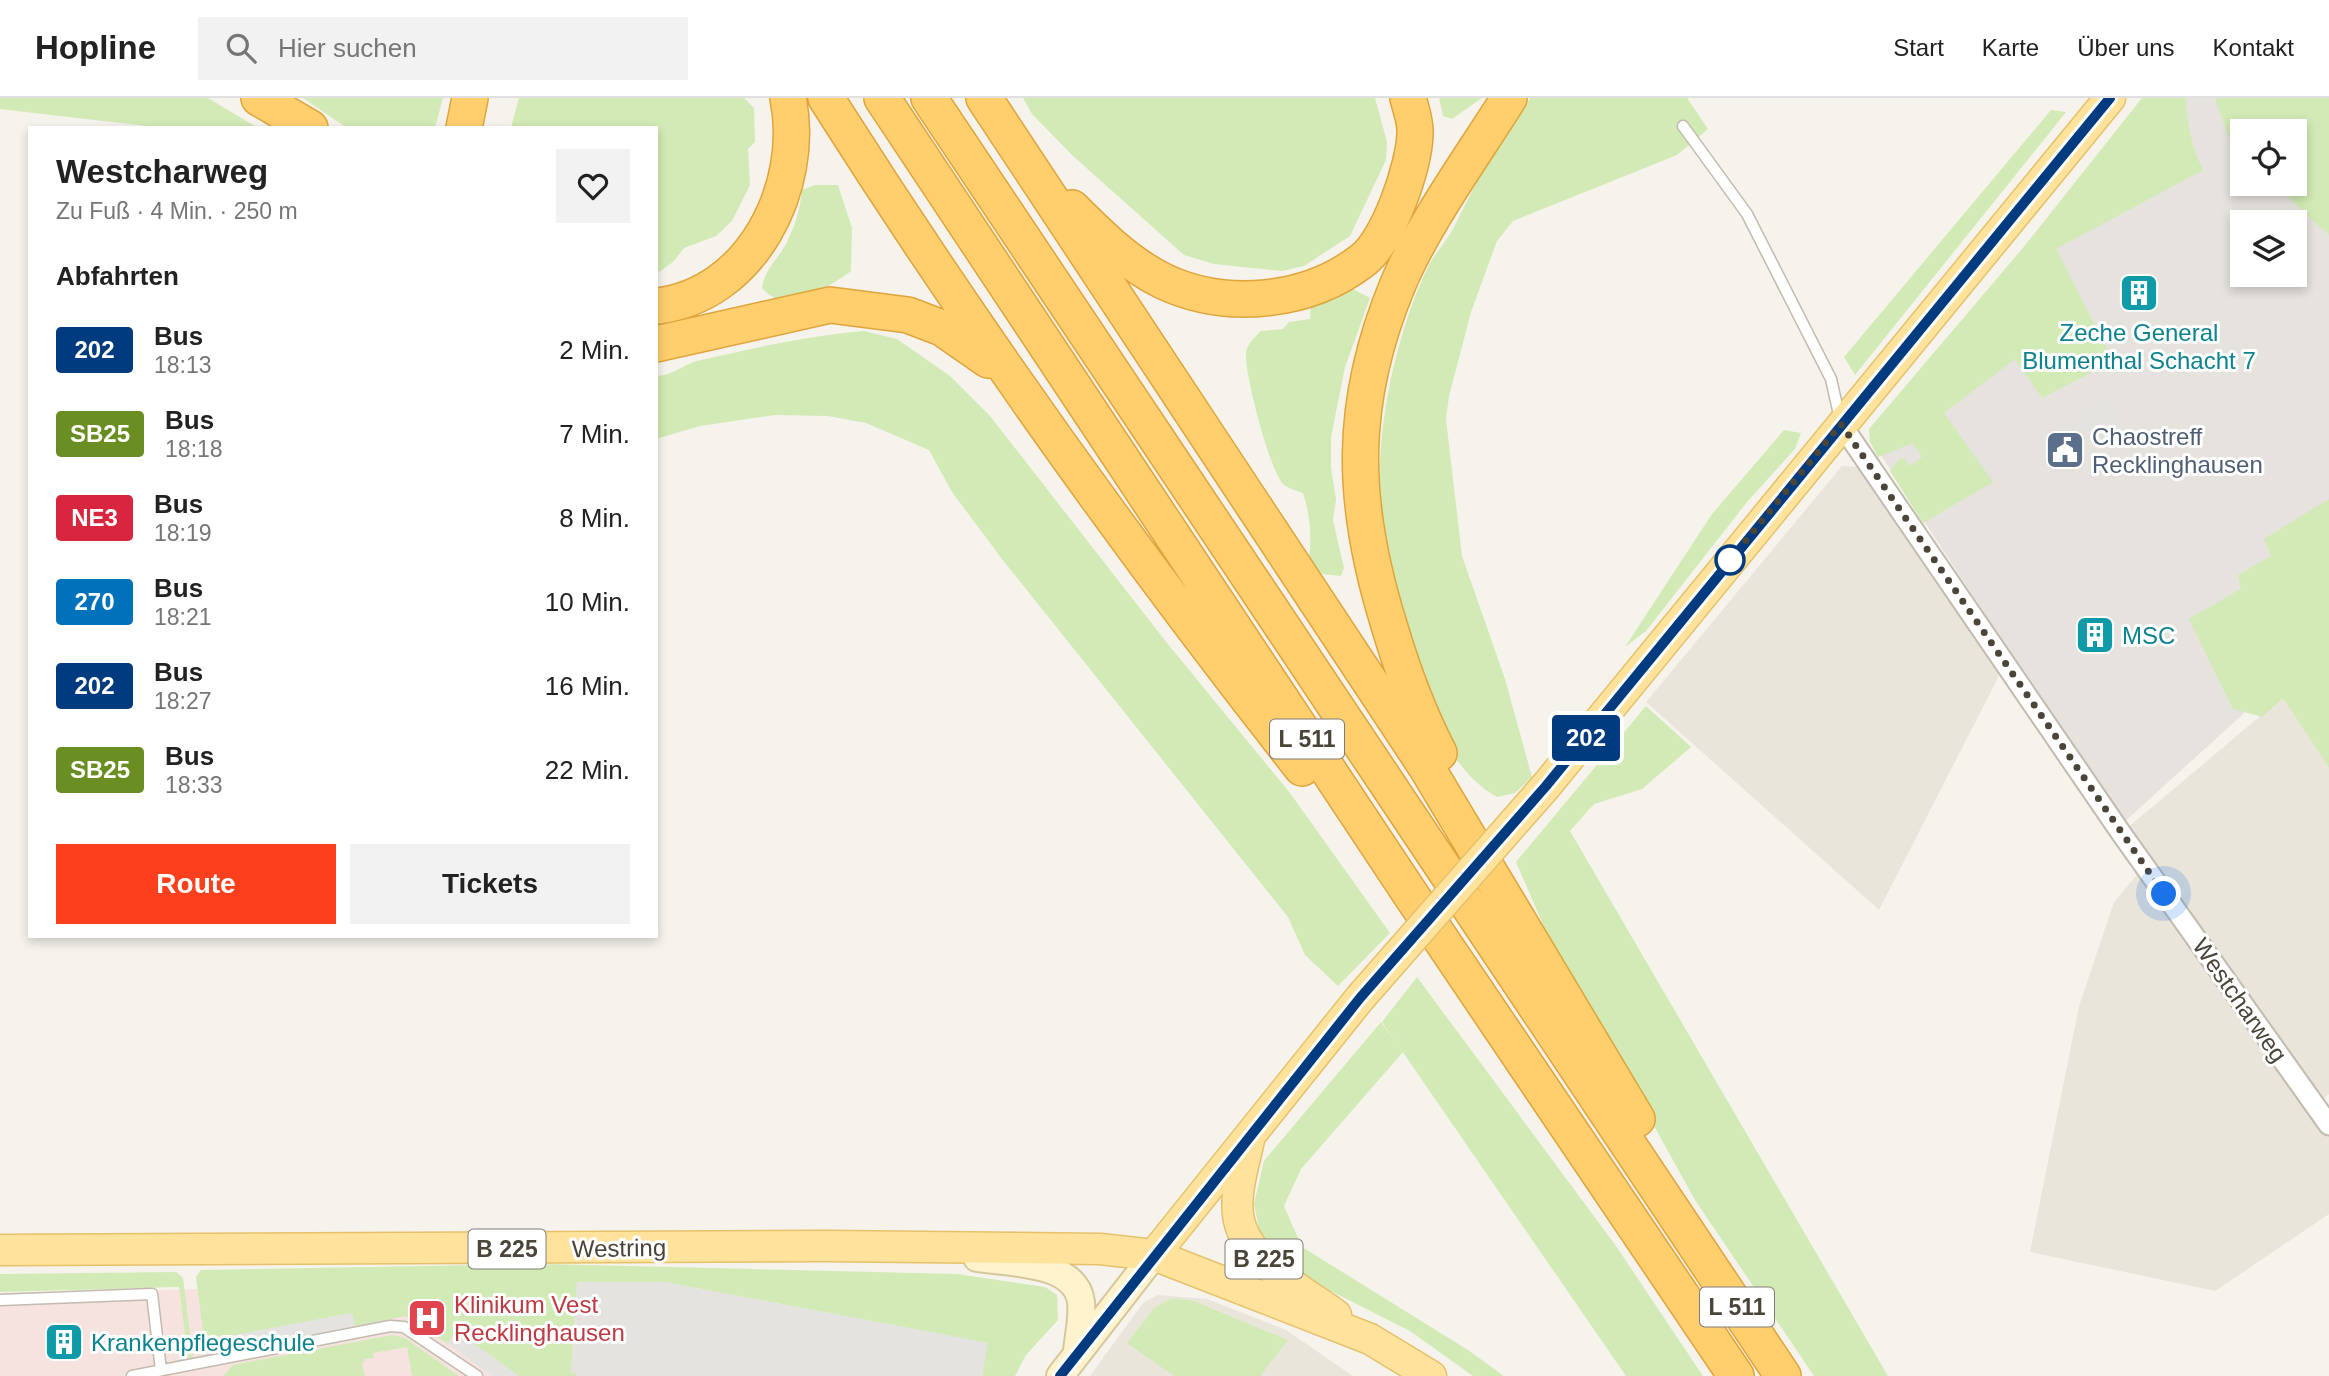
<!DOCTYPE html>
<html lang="de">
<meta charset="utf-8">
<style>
:root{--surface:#fff;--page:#f2f2f2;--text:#222;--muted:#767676;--line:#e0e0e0;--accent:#fc3f1d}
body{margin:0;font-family:Helvetica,sans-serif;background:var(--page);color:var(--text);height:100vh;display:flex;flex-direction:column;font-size:26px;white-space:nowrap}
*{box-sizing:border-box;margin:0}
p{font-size:23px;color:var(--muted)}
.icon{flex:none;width:38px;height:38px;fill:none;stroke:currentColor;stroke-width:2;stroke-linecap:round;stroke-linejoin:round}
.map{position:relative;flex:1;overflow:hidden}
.side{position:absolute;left:28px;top:28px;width:630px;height:812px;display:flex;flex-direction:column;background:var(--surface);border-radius:0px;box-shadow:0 4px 10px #0003}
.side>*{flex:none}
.badge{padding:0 14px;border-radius:5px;font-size:24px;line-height:46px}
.tools{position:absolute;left:2230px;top:21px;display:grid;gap:14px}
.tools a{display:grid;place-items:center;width:77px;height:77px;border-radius:0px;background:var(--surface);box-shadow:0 4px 10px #0003;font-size:35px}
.you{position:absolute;width:35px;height:35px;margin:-18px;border:5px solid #fff;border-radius:50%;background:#1a73e8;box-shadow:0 0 0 10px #1a73e833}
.map>.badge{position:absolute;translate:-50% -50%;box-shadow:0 0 0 4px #fff}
h2{padding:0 28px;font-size:26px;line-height:63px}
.round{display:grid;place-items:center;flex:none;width:74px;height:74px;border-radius:0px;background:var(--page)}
.overview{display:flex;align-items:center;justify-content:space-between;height:119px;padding:0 28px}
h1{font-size:33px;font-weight:700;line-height:52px}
.action{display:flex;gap:14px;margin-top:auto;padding:14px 28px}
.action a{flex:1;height:80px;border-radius:0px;background:var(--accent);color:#fff;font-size:28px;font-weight:700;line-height:80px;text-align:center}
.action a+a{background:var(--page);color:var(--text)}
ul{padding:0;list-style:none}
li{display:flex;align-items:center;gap:21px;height:84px;padding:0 28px}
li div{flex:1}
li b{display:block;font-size:26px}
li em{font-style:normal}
li .badge{min-width:77px;font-weight:700;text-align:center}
header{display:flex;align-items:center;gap:42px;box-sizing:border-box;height:98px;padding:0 35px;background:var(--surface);border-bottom:2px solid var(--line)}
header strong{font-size:33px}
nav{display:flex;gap:38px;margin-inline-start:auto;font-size:24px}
.search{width:490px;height:63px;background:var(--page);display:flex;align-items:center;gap:18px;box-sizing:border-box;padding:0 24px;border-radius:0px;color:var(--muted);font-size:26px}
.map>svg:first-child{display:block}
.residential{fill:#eae5da}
.industrial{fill:#e6e2dd;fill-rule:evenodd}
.medical{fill:#f6e3e0}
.green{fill:#d2eab5}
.parking{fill:#e5e3e0}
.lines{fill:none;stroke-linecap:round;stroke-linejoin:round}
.lane-casing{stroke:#c2bbae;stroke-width:13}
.street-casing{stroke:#c2bbae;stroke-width:23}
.secondary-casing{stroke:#d6c79b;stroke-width:30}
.primary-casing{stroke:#e6c16a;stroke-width:33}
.highway-casing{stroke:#e0a43c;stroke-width:38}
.lane{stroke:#fff;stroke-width:10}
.street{stroke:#fff;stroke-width:19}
.secondary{stroke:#fff3cd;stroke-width:26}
.primary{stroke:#ffe39c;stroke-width:30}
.highway{stroke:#ffcf6e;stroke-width:35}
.primary-bridge-casing{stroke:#e6c16a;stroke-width:33;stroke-linecap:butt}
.primary-bridge{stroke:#ffe39c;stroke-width:30}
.line-casing{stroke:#fff;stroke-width:16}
.line{stroke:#003b80;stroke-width:10}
.walk{stroke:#4b4439;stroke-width:7;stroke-dasharray:0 12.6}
.stop-dot{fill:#fff;stroke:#003b80;stroke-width:3.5}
.labels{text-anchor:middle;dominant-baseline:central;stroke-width:6;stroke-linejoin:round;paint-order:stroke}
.shield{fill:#fff;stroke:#817c74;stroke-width:2}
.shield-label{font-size:23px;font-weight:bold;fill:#4b4439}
.culture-label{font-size:24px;fill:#0d838f;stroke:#fff;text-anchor:start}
.service-label{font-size:24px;fill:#4e5e75;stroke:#fff;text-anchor:start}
.street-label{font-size:24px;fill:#4b4439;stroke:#fff}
.health-label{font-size:24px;fill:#be3a42;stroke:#fff;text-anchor:start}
</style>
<header>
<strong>Hopline</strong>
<div class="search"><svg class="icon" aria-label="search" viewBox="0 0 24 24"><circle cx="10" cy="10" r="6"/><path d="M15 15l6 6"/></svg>Hier suchen</div>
<nav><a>Start</a><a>Karte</a><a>Über uns</a><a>Kontakt</a></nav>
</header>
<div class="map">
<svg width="2329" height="1278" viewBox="0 0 2329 1278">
<rect width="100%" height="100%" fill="#f6f3ec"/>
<path class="residential" d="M 1842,368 L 1858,369 L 2002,572 L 1879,812 L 1646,604 Z
M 2283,599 L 2329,670 L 2329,996 L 2318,1006 L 2329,1021 L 2329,1116 L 2215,1193 L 2030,1154 L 2079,908 L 2114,804 L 2143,770 L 2120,736 Z
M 1158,1197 L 1207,1201 L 1286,1232 L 1353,1278 L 1090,1278 L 1143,1205 Z"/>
<path class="industrial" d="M 2156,0 L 2313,0 L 2329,17 L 2329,538 L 2122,726 L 1869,339 ZM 2242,33 L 2294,33 L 2294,86 L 2242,86 ZM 2242,124 L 2294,124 L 2294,177 L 2242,177 Z"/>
<path class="medical" d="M 577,1184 L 982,1278 L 0,1278 L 0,1195 Z"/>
<path class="green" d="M 0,0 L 208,0 L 258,30 L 164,30 L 0,11 Z
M 303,0 L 443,0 L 435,30 L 347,30 Z
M 519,0 L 744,0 L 754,10 L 755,44 L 748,51 L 750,87 L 732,123 L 716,138 L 684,150 L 673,164 L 656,176 L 656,30 L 511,30 Z
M 1023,0 L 1375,0 L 1387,44 L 1386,62 L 1350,138 L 1304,168 L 1282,173 L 1214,166 L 1184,157 L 1073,58 L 1032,16 Z
M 1439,0 L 1482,0 L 1452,21 L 1443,18 Z
M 1531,0 L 1687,0 L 1708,31 L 1677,57 L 1513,123 L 1497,143 L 1471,214 L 1449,298 L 1446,321 L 1462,458 L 1505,581 L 1532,679 L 1515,695 L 1497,699 C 1446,670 1430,611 1415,557 C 1403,513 1387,469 1382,424 C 1372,345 1394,238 1429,167 C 1437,153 1448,141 1455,127 C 1477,84 1499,36 1531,0 Z
M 2142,0 L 2186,0 C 2187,25 2191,49 2203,72 L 2056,151 L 2113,263 L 2042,300 L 2015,261 L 1944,315 L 1993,384 L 1923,425 L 1890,373 L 1899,361 L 1905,361 L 1909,368 L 1922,359 L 1913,345 L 1878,359 L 1870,344 L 1869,331 L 2022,151 Z
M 2215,0 L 2329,0 L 2329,137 L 2274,86 L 2294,86 L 2294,33 L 2242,33 L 2242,53 L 2228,37 Z
M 2051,12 L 2066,14 L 1855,277 L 1844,259 Z
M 815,87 L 838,87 L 852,130 L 851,173 C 836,185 795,209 775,200 C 770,198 765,193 762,190 C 765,171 777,162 786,146 C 795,128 800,112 802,92 Z
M 1345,187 L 1370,200 L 1345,269 L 1331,339 L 1331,370 L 1336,401 L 1333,422 L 1344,470 L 1341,478 L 1322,476 L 1309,460 C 1312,437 1310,417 1303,395 C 1297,393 1287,390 1283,386 C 1270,373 1244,274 1246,255 C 1247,246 1255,239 1261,233 L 1283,231 L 1289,224 L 1310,221 L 1311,208 Z
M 864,233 L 897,241 L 950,278 L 990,318 L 1167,545 L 1290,695 L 1390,835 L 1338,888 L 1305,857 L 1288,819 L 1002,461 L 952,394 L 929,352 L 866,325 L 828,318 L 775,317 L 700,328 L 656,341 L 656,278 C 671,278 683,267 697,263 C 753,250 807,238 864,233 Z
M 1784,332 L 1801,335 L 1795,351 L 1747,404 L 1646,533 L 1625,549 L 1712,416 Z
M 2329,401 L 2329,670 L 2283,600 L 2262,619 L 2233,611 L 2189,521 L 2241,491 L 2238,477 L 2271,458 L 2264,441 Z
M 1646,608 L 1691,649 L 1642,691 L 1594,706 L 1570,733 L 1888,1278 L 1814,1278 L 1695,1102 L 1545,831 L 1516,764 Z
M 1417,879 L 1616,1148 L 1703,1278 L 1626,1278 L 1382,924 Z
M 1381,924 L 1403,954 L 1301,1071 L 1284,1108 L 1302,1149 L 1468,1252 L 1504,1278 L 1473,1278 L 1410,1233 L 1321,1188 L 1278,1162 L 1260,1135 L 1254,1106 L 1264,1063 Z
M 544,1166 L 957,1176 L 1045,1189 L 1057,1197 L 1058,1222 L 1026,1257 L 1015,1278 L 982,1278 L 987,1245 L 664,1184 L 577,1184 L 571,1275 L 576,1274 L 576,1278 L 519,1278 L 455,1233 L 448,1246 L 405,1218 L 355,1228 L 352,1215 L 204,1243 L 196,1179 L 201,1172 Z
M 176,1174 L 183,1180 L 193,1260 L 188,1260 L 179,1189 L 0,1194 L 0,1176 Z
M 1170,1201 L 1191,1202 L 1288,1242 L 1260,1278 L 1174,1278 L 1127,1245 L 1154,1210 Z
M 392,1237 L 405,1240 L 459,1278 L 412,1278 L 407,1249 L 373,1255 L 374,1260 L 365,1261 L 362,1266 L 365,1278 L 223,1278 L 233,1267 Z"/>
<path class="parking" d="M 2105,300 L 2123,325 L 2096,345 L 2078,320 Z
M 577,1184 L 664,1184 L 988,1245 L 982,1278 L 576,1278 L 576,1274 L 571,1276 Z
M 352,1215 L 355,1228 L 213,1255 L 209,1242 Z
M 455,1232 L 519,1278 L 493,1278 L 448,1246 Z"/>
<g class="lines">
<g class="lane-casing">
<path id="lane" d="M 1683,28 L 1747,116 L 1831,281 L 1840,321
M 0,1202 L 152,1196 L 161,1272
M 132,1278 L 390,1228 L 404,1229 L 477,1278"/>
</g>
<g class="street-casing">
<path id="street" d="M 1841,326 L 2121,735 L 2329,1027"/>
</g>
<g class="secondary-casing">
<path id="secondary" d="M 977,1160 C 1009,1165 1076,1163 1081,1204 C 1083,1220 1078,1239 1077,1254
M 1060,1278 L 1154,1157"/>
</g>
<g class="primary-casing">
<path id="primary" d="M 1546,688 L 2110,0
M 1249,1042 C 1244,1066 1235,1093 1238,1117 C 1244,1163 1302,1192 1336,1217
M 0,1152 L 827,1148 L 1100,1151 L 1154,1157 L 1370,1241 L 1431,1278
M 1154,1157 L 1360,900"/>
</g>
<g class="highway-casing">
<path id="highway" d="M 259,0 L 310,30
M 826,0 C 973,232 1132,454 1302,670
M 882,0 L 1413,800 L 1736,1278
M 929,0 L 1783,1278
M 984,0 L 1427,670 L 1637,1021
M 464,30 L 470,0
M 1072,110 C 1099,137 1128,166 1163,183 C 1226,213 1308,205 1363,162 C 1389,142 1414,68 1415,36 C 1416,25 1411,11 1408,0
M 656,208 C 752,198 806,88 788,0
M 656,246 L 830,207 L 908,217 L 942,230 L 988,262
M 1439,655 C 1417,613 1402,571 1389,527 C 1351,405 1348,306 1398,186 C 1423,126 1474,56 1509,0"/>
</g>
<use href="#lane" class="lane"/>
<use href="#street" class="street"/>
<use href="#secondary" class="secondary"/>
<use href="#primary" class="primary"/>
<use href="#highway" class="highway"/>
<g class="primary-bridge-casing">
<path id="primary-bridge" d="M 1360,900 L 1546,688"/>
</g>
<use href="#primary-bridge" class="primary-bridge"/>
</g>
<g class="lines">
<g class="line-casing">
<path id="line" d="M 1060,1278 L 1360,900 L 1546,688 L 2110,0"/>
</g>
<use href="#line" class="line"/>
<path class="walk" d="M 1730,462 L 1841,326 L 2164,796"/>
</g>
<defs>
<g id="building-square" transform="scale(2.0125)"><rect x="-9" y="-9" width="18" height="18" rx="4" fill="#0f9aa8" stroke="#fff"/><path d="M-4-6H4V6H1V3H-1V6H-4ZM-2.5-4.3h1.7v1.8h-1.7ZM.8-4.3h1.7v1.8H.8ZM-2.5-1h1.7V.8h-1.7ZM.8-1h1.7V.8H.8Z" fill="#fff"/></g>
<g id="civic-square" transform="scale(2.0125)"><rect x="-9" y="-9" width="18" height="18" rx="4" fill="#5c6f8a" stroke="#fff"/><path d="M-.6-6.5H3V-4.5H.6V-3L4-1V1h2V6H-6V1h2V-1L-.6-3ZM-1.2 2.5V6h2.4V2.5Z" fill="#fff"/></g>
<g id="hospital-square" transform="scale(2.0125)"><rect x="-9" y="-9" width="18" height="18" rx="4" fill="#e0444e" stroke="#fff"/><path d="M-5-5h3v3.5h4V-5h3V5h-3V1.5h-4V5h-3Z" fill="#fff"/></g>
</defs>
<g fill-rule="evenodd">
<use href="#building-square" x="2139" y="195"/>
<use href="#civic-square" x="2065" y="352"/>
<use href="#building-square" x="2095" y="537"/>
<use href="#hospital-square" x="427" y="1220"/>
<use href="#building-square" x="64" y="1244"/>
</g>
<circle class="stop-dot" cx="1730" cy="462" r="14"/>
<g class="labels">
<g class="shield">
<rect x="1270" y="621.5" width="74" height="39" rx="5"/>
<rect x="468.5" y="1131.5" width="77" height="39" rx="5"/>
<rect x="1225.5" y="1141.5" width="77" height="39" rx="5"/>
<rect x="1700" y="1189.5" width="74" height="39" rx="5"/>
</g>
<g class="shield-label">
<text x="1307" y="641">L 511</text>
<text x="507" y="1151">B 225</text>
<text x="1264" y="1161">B 225</text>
<text x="1737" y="1209">L 511</text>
</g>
<g class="culture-label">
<text x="2139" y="234" text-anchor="middle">Zeche General<tspan x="2139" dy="28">Blumenthal Schacht 7</tspan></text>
<text x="2122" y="537">MSC</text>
<text x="91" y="1244">Krankenpflegeschule</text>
</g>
<g class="service-label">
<text x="2092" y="338">Chaostreff<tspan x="2092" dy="28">Recklinghausen</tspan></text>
</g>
<g class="street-label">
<text transform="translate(2240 902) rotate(55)">Westcharweg</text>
<text transform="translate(619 1150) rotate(-1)">Westring</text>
</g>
<g class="health-label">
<text x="454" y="1206">Klinikum Vest<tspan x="454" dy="28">Recklinghausen</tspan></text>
</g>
</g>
</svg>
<div class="tools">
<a><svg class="icon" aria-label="locate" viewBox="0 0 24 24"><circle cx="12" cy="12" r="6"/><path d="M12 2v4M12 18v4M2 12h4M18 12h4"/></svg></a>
<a><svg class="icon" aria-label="layers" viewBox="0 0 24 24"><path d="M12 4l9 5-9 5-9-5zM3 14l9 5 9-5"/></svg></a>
</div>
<div class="you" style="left:2164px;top:796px"></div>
<b class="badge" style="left:1586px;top:640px;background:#003b80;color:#fff">202</b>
<section class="side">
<div class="overview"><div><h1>Westcharweg</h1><p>Zu Fuß · 4 Min. · 250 m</p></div><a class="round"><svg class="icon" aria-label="heart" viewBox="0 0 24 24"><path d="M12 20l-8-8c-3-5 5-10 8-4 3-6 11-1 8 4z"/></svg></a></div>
<h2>Abfahrten</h2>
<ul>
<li><span class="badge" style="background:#003b80;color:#fff">202</span><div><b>Bus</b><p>18:13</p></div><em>2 Min.</em></li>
<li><span class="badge" style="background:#6b8e23;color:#fff">SB25</span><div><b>Bus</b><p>18:18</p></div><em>7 Min.</em></li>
<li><span class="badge" style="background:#d7263d;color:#fff">NE3</span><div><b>Bus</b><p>18:19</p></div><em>8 Min.</em></li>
<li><span class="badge" style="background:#0072bc;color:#fff">270</span><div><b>Bus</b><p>18:21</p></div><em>10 Min.</em></li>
<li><span class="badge" style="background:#003b80;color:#fff">202</span><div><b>Bus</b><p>18:27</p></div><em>16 Min.</em></li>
<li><span class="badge" style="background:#6b8e23;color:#fff">SB25</span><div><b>Bus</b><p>18:33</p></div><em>22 Min.</em></li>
</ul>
<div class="action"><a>Route</a><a>Tickets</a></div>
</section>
</div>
